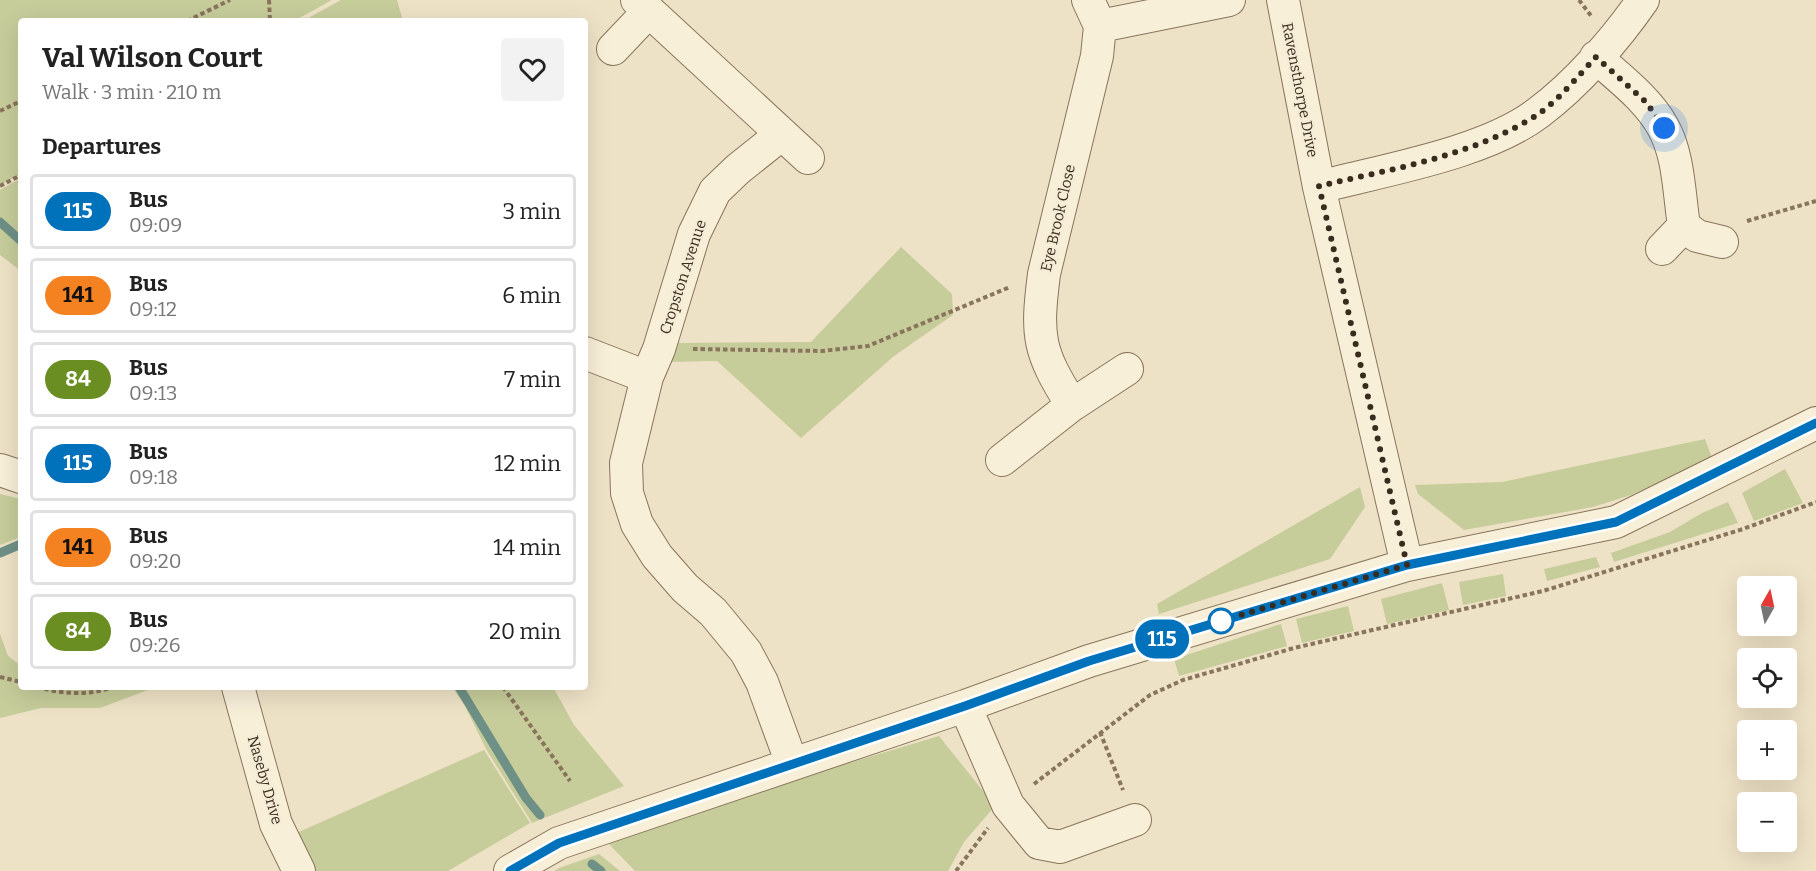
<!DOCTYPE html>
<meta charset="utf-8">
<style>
:root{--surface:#fff;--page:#f2f2f2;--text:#222;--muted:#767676;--line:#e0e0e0}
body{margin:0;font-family:Bitter,serif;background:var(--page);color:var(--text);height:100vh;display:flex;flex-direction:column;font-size:22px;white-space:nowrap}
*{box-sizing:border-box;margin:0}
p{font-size:20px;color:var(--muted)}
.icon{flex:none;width:33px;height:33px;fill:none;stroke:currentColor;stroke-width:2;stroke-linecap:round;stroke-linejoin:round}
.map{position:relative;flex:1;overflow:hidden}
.details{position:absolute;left:18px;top:18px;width:570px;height:672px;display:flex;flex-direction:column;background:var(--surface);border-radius:6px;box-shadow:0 6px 24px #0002}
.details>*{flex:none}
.badge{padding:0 12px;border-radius:20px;font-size:21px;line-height:39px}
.needle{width:39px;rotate:9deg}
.fabs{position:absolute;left:1737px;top:576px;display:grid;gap:12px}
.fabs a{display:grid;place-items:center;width:60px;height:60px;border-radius:6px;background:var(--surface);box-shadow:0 6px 24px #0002;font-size:30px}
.you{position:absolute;width:30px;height:30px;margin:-15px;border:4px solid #fff;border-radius:50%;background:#1a73e8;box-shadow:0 0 0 9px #1a73e833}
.map>.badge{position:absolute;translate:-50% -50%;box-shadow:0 0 0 3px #fff}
h2{padding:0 24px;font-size:22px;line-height:54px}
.round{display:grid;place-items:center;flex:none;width:63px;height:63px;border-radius:6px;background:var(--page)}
.headline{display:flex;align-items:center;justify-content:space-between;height:102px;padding:0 24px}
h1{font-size:28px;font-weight:700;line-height:45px}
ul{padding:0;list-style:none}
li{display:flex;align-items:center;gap:18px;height:75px;margin:0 12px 9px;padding:0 12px;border:3px solid var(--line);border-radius:6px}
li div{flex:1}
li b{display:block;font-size:22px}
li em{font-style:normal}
li .badge{min-width:66px;font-weight:700;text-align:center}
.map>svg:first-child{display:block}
.green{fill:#c6cc9a}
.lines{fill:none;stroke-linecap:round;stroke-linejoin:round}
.stream{stroke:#6e9087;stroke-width:9}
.minor-casing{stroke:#89745c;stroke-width:34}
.path{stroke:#89745c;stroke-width:4;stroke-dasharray:4.5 3;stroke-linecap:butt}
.minor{stroke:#f8efd9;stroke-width:32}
.line-casing{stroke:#fff;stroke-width:14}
.line{stroke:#0072bc;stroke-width:9}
.walk{stroke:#392c1f;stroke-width:6;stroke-dasharray:0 10.8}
.stop-dot{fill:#fff;stroke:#0072bc;stroke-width:3}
.labels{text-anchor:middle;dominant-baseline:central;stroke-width:4.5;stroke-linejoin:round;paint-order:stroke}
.street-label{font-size:15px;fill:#392c1f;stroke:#f5ecd5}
</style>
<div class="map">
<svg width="1816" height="871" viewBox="0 0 1816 871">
<rect width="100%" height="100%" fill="#eee2c6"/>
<path class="green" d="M 0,0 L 332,0 L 294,21 L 21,21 L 21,174 L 0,185 Z
M 341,0 L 397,0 L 403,21 L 303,21 Z
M 21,178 L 21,271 L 0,255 L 0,190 Z
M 901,247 L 952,294 L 953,315 L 894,356 L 801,438 L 717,361 L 665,362 L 672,343 L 811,342 Z
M 1705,439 L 1712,458 L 1631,495 L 1593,507 L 1464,530 L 1418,494 L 1415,485 L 1502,482 Z
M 1785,469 L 1803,503 L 1754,521 L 1742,493 Z
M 1360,487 L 1365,507 L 1330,559 L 1159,614 L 1157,604 Z
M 0,494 L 21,499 L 21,537 L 0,545 Z
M 1728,502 L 1738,523 L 1614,562 L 1611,553 L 1670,532 L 1702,513 Z
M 1596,557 L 1600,567 L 1547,581 L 1544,569 Z
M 1503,574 L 1506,596 L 1463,605 L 1459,582 Z
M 1442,583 L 1449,610 L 1387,624 L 1381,599 Z
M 1348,606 L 1354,631 L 1302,643 L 1296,619 Z
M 1281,624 L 1287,646 L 1179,676 L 1174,659 Z
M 0,634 L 8,656 L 21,666 L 21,687 L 95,690 L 102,687 L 156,687 L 100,708 L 41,708 L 0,718 Z
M 452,687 L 553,687 L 574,725 L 624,786 L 532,823 L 486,749 L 465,706 Z
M 939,736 L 995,806 L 964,842 L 948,871 L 635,871 L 608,843 L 769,787 Z
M 484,750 L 530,823 L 448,871 L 309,871 L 292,835 Z
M 599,854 L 620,871 L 554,871 L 559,868 Z"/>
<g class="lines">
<path class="stream" d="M 0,222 L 21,241
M 0,553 L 21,544
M 459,687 L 526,798 L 540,815
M 592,864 L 601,871"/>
<g class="minor-casing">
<path id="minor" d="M 637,0 L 808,158
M 1283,0 L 1319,187 L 1407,565
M 1100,26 L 1229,0
M 613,49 L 649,11
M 1596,57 C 1619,78 1648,99 1663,127 C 1679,155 1679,194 1684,226
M 782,134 L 738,169 L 715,191 L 694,234 L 659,349 L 647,377 L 626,463 L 627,493 L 637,524 L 657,556 L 685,588 L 713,612 L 746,652 L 762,682 L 792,764
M 1319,187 C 1384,170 1486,153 1538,113 C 1577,84 1616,39 1643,0
M 1662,249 L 1684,226 L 1697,236 L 1722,242
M 585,353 L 647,377
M 1072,405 C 1038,351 1036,337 1044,274 L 1097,56 L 1100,26 L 1088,0
M 1002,460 L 1072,405 L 1127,369
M 0,470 L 21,477
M 238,687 L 276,824 L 299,871
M 965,706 L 1008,805 L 1039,843 L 1060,847 L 1135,820
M 510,871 L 559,843 L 965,706 L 1089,661 L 1407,565 L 1616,522 L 1816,423"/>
</g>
<path class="path" d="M 269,0 L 270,21
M 1579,0 L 1592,17
M 187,21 L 230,0
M 0,111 L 21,101
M 0,186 L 21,175
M 1747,221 L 1816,201
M 693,349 L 822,351 L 868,346 L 1010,287
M 0,677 L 21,682
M 37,687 C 62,694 89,696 113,687
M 503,687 L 570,781
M 1100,732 L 1123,790
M 1034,784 L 1150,695 L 1183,680 L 1294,648 L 1543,591 L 1743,529 L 1816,502
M 956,871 L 988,828"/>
<use href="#minor" class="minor"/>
</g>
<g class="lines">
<g class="line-casing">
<path id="line" d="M 510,871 L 559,843 L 965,706 L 1089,661 L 1407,565 L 1616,522 L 1816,423"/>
</g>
<use href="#line" class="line"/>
<path class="walk" d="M 1221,621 L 1407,565 L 1319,186 C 1392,169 1473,156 1537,115 C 1559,100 1578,76 1596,57 L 1646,102 L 1664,128"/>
</g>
<circle class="stop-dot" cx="1221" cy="621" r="12"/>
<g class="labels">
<g class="street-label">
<text transform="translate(1300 90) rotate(79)">Ravensthorpe Drive</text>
<text transform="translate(1058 218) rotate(-77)">Eye Brook Close</text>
<text transform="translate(683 277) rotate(-72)">Cropston Avenue</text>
<text transform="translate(265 780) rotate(74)">Naseby Drive</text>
</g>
</g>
</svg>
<div class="fabs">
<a><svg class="needle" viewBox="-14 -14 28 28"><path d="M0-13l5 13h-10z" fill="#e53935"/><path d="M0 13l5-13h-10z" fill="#767676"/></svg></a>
<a><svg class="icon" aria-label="locate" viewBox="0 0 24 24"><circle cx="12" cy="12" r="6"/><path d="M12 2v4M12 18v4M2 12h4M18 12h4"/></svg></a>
<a>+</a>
<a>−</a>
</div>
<div class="you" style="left:1664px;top:128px"></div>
<b class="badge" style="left:1162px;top:639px;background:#0072bc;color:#fff">115</b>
<section class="details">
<div class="headline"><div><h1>Val Wilson Court</h1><p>Walk · 3 min · 210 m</p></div><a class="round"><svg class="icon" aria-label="heart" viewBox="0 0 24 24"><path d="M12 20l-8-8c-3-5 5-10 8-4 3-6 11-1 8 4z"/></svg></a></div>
<h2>Departures</h2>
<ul>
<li><span class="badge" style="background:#0072bc;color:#fff">115</span><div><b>Bus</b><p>09:09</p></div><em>3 min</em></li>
<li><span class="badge" style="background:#f58220;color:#111">141</span><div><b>Bus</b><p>09:12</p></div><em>6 min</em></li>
<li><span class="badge" style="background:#6b8e23;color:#fff">84</span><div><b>Bus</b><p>09:13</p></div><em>7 min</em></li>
<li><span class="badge" style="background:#0072bc;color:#fff">115</span><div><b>Bus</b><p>09:18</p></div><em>12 min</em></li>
<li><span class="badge" style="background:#f58220;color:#111">141</span><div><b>Bus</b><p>09:20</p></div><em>14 min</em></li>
<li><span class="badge" style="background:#6b8e23;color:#fff">84</span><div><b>Bus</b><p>09:26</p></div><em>20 min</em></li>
</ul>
</section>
</div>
